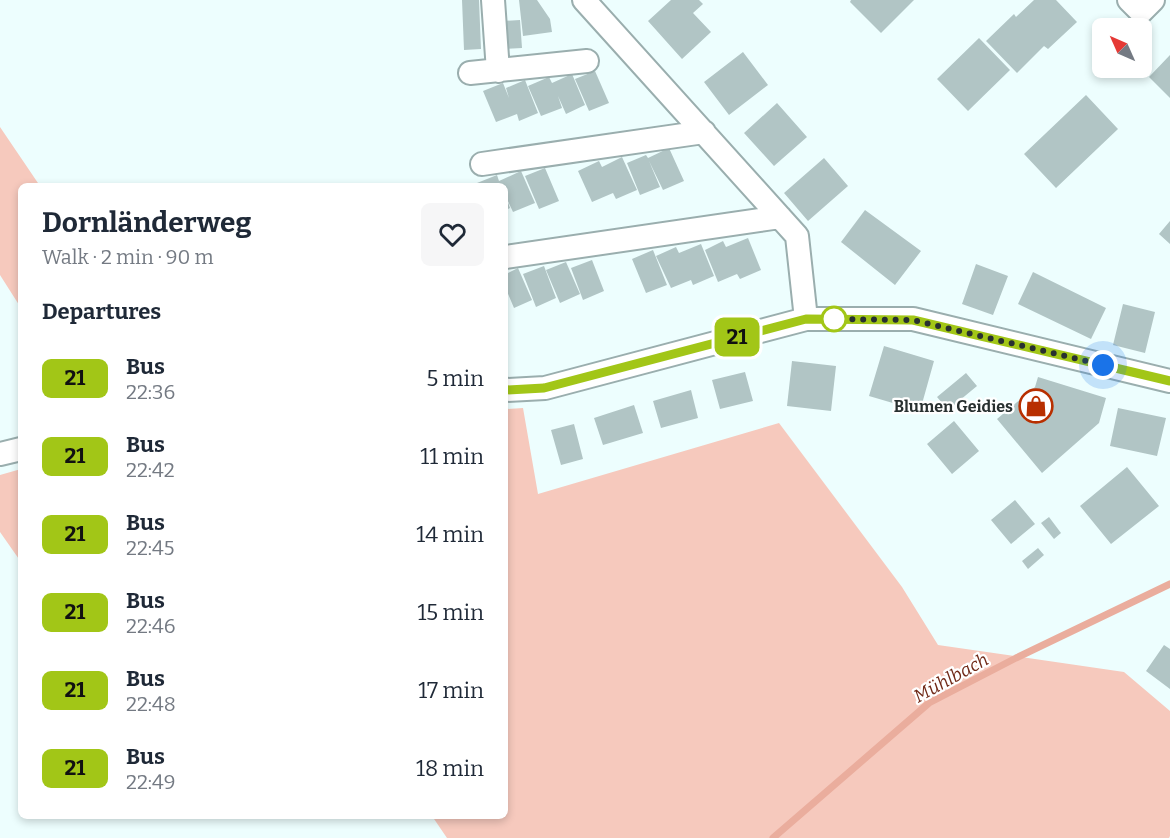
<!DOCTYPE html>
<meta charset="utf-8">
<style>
:root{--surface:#fff;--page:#f6f6f7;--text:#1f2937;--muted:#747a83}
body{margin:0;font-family:Bitter,serif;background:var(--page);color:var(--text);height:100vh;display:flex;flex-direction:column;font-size:22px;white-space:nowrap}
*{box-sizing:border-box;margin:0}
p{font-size:20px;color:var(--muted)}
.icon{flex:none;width:33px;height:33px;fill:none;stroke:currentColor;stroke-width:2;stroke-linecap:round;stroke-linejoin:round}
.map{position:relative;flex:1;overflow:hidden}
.panel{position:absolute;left:18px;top:183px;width:490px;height:636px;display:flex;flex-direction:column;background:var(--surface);border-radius:9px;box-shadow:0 3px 9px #0003}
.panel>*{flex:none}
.badge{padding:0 12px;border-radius:9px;font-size:21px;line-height:39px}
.needle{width:39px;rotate:315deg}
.buttons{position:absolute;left:1092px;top:18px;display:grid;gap:12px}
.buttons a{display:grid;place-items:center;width:60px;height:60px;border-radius:9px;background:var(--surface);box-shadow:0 3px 9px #0003;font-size:30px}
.you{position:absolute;width:30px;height:30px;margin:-15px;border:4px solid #fff;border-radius:50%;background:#1a73e8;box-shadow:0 0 0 9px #1a73e833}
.map>.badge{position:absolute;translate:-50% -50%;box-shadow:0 0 0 3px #fff}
h2{padding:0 24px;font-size:22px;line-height:54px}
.round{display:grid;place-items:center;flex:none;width:63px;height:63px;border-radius:9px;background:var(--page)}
.head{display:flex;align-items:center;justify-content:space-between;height:102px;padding:0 24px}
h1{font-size:28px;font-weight:700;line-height:45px}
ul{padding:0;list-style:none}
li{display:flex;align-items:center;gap:18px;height:78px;padding:0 24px}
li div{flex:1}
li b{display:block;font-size:22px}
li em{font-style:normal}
li .badge{min-width:66px;font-weight:700;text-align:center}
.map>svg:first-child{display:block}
.green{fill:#f6c9bd}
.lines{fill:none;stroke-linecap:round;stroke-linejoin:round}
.stream{stroke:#eaad9d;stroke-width:7}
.building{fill:#b1c5c5}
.minor-casing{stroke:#9aaeae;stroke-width:26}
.minor{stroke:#fff;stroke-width:22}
.line-casing{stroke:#fff;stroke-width:14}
.line{stroke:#a2c617;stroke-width:9}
.walk{stroke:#283030;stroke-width:6;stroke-dasharray:0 10.8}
.stop-dot{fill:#fff;stroke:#a2c617;stroke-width:3}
.labels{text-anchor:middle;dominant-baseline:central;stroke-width:4.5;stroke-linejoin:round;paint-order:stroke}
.poi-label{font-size:16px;font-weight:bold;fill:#283030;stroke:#fff;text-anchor:end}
.water-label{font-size:18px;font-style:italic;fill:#702917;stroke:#fff}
</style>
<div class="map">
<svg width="1170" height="838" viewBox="0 0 1170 838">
<rect width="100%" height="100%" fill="#edfefe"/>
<path class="green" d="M 0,127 L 40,186 L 21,186 L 21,308 L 0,275 Z
M 523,408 L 538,494 L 779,423 L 902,587 L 938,645 L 1124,672 L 1170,711 L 1170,836 L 1169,838 L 447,838 L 432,816 L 506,816 L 506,409 Z
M 21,469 L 21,562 L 0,532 L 0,475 Z"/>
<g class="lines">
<path class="stream" d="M 773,838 L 929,703 L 1016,658 L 1170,584"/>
</g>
<path class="building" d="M 462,0 L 479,0 L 481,49 L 464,50 Z
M 519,0 L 537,0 L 550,19 L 552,32 L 523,36 Z
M 671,0 L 699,0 L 703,4 L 693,13 L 711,32 L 682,59 L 648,21 Z
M 851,0 L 914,0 L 881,33 L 850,2 Z
M 1034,0 L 1056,0 L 1077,22 L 1048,49 L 1044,46 L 1017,73 L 986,41 L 1014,14 L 1016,17 Z
M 520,20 L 522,48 L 505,49 L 503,21 Z
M 979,38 L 1010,70 L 968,111 L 937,79 Z
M 743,52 L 768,85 L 729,115 L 704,82 Z
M 1170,55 L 1170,98 L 1149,77 Z
M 595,71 L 609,103 L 589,111 L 575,79 Z
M 572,74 L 585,105 L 566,114 L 558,96 L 562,108 L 541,116 L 528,86 L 549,77 L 552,83 Z
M 525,80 L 538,113 L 519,121 L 517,114 L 496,122 L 483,91 L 503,83 L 509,98 L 506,88 Z
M 1086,95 L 1118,129 L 1056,188 L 1024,154 Z
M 777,103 L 807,137 L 774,166 L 744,133 Z
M 669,148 L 684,181 L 663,190 L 649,161 L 660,187 L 640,195 L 627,163 L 646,155 L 648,158 Z
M 622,157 L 637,190 L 616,199 L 613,193 L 592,202 L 578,171 L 599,161 L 602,167 Z
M 824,158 L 848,186 L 808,221 L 784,193 Z
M 545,168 L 559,201 L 539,209 L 525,176 Z
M 521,171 L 535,203 L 513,212 L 506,197 L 510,208 L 506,210 L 506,186 L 478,186 L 477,183 L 497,175 L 499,181 Z
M 865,210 L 921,251 L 895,285 L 841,242 Z
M 1170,221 L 1170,244 L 1159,234 Z
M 748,238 L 761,270 L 740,279 L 737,274 L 718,282 L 705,250 L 723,241 L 726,247 Z
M 701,244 L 714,276 L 693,285 L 691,280 L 671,288 L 656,256 L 676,247 L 679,253 Z
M 653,250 L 667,285 L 646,293 L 632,259 Z
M 592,260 L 604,291 L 583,300 L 571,268 Z
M 566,262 L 580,294 L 560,303 L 546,270 Z
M 976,264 L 1008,276 L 993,315 L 962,304 Z
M 544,266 L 556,298 L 536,307 L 523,274 Z
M 518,268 L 532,300 L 514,308 L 506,289 L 506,274 Z
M 1033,272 L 1106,308 L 1091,339 L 1018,304 Z
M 1123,304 L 1155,312 L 1145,353 L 1113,345 Z
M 884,346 L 934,361 L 920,411 L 869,396 Z
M 792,361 L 836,366 L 831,411 L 787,406 Z
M 745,372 L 753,401 L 720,409 L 712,380 Z
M 966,373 L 977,386 L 948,410 L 937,397 Z
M 1038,377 L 1106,398 L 1099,423 L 1042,473 L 997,419 L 1035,387 Z
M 691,390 L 698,418 L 661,428 L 653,401 Z
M 634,405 L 643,433 L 603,445 L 594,418 Z
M 1118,408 L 1166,418 L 1157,456 L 1110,446 Z
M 954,421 L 979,451 L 952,474 L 927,444 Z
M 574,424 L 583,459 L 561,465 L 551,430 Z
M 1127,467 L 1159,506 L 1111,544 L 1080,506 Z
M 1015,500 L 1035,524 L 1011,544 L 991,520 Z
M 1049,517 L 1061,533 L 1054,539 L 1041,523 Z
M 1038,548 L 1044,555 L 1028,569 L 1022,561 Z
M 1164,645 L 1170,649 L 1170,689 L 1146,671 Z"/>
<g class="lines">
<g class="minor-casing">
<path id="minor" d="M 493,0 L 498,71
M 584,0 L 797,236 L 806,319
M 1129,0 L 1141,12 L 1153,0
M 470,73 L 587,61
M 482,164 L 704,132
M 506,257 L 780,217
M 506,390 L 545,388 L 806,319 L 913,319 L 1170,381
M 0,454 L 21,449"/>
</g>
<use href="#minor" class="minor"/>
</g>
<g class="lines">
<g class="line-casing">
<path id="line" d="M 506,390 L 544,388 L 806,319 L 913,320 L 1170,381"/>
</g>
<use href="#line" class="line"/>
<path class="walk" d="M 834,319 L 827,319 L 913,320 L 1103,365"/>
</g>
<defs>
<g id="shop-ring" transform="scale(1.725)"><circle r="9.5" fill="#fff" stroke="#b82f00" stroke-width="1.5"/><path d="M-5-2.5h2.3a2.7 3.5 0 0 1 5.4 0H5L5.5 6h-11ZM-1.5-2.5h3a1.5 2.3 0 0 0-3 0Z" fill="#b82f00"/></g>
</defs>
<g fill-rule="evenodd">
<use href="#shop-ring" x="1036" y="406"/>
</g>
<circle class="stop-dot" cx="834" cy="319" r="12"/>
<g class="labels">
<g class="poi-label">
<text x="1013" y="406">Blumen Geidies</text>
</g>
<g class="water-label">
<text transform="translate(951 678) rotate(-29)">Mühlbach</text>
</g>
</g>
</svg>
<div class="buttons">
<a><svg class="needle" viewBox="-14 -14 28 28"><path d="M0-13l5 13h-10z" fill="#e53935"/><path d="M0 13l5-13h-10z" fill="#747a83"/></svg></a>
</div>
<div class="you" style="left:1103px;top:365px"></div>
<b class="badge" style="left:737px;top:337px;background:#a2c617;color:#111">21</b>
<section class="panel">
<div class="head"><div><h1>Dornländerweg</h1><p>Walk · 2 min · 90 m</p></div><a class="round"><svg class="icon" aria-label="heart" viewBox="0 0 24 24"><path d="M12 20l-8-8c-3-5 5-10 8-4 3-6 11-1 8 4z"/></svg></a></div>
<h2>Departures</h2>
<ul>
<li><span class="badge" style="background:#a2c617;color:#111">21</span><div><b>Bus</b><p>22:36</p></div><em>5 min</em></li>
<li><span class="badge" style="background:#a2c617;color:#111">21</span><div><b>Bus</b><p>22:42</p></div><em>11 min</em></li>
<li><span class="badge" style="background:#a2c617;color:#111">21</span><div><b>Bus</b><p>22:45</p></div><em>14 min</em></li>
<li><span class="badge" style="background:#a2c617;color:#111">21</span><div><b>Bus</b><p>22:46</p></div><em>15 min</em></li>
<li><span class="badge" style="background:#a2c617;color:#111">21</span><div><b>Bus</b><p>22:48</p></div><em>17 min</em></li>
<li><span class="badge" style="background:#a2c617;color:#111">21</span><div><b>Bus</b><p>22:49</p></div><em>18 min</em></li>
</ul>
</section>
</div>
